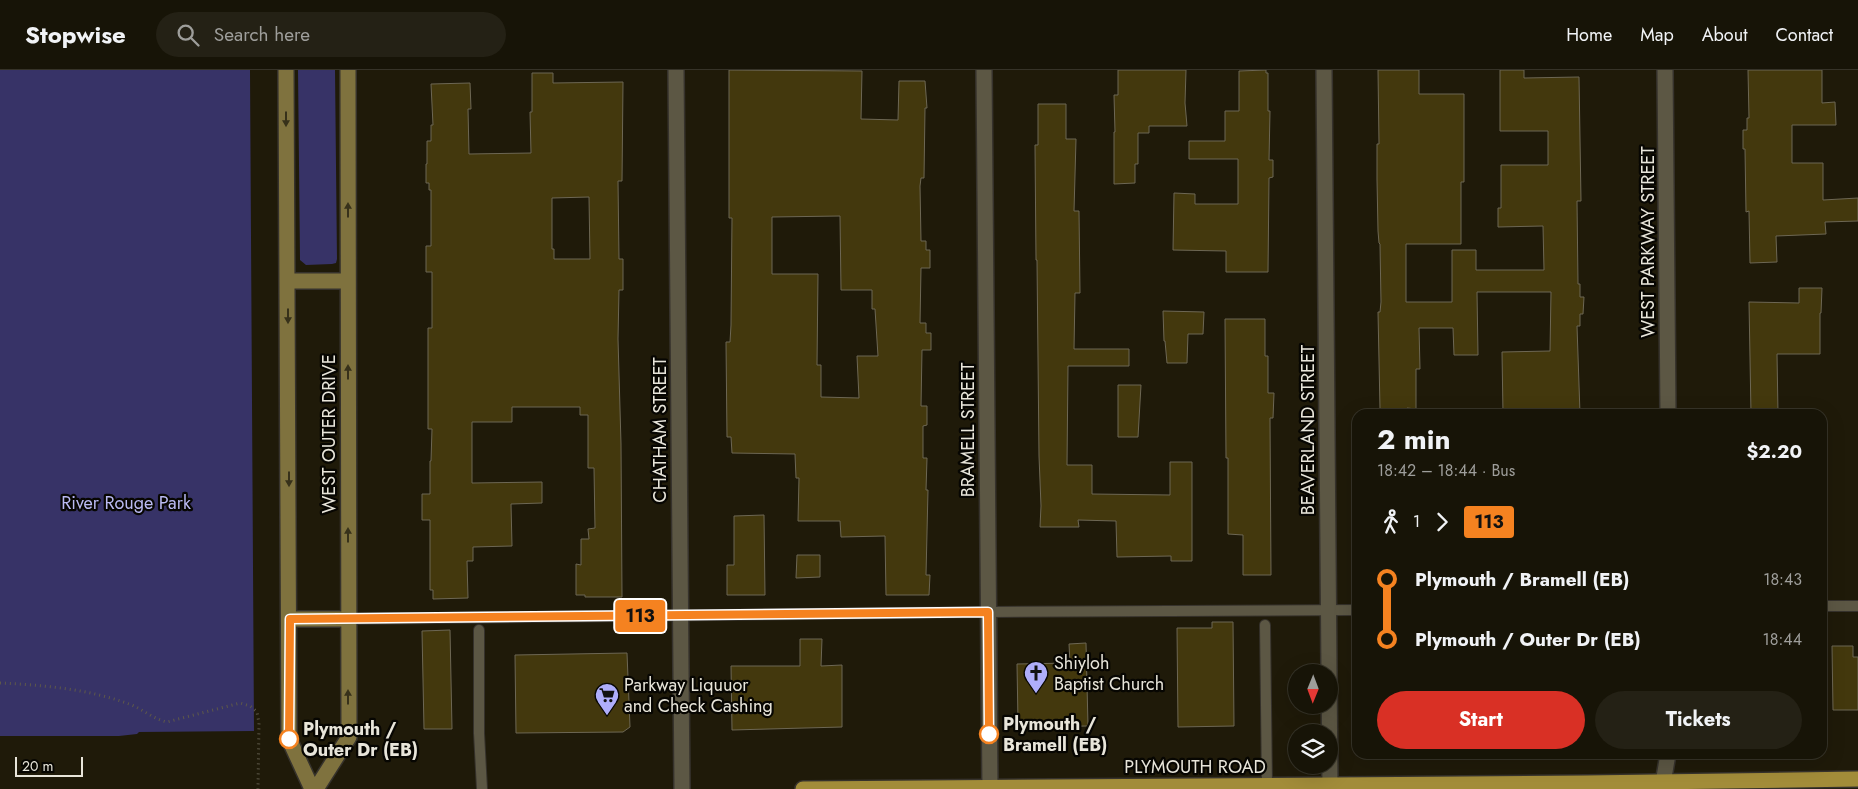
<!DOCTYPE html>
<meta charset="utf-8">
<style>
:root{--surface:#171407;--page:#242115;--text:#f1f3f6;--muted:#9e9e9b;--line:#363328;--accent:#d93025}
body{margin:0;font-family:Jost,sans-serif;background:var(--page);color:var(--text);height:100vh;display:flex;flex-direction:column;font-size:19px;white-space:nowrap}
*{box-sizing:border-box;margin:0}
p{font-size:16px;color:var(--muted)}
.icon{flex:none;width:28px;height:28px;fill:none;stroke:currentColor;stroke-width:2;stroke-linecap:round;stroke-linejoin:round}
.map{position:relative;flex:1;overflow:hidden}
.side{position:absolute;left:1352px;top:339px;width:475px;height:350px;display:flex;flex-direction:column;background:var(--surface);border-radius:15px;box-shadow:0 5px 20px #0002,0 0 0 1px var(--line)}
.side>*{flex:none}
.badge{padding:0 10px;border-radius:4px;font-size:18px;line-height:32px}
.needle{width:32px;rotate:181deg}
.fabs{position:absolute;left:1288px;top:594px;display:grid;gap:10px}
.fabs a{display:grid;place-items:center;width:50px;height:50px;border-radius:50%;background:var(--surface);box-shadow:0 5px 20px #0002,0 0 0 1px var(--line);font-size:25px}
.scale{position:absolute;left:15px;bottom:12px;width:68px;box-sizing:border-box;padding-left:5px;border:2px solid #e8e5da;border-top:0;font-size:14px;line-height:18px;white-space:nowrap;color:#e8e5da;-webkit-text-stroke:4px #070602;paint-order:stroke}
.map>.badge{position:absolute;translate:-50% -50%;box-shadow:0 0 0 2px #fff}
.legs{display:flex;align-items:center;gap:8px;height:55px;padding:0 25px;font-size:16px}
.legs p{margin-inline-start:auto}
.headline{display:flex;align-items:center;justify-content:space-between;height:85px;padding:0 25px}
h1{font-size:28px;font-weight:700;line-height:38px}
.cta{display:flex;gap:10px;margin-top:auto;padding:10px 25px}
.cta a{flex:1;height:58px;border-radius:30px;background:var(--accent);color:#fff;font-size:20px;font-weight:700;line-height:58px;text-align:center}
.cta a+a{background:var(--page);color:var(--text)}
ul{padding:0 25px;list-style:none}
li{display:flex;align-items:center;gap:18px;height:60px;font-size:19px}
li i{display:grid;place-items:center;width:8px;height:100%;margin:0 6px;background:currentColor}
li i::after{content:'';width:12px;height:12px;margin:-6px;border:4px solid;border-radius:50%;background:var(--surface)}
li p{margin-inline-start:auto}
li:first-child i{background:linear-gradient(#0000 50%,currentColor 0)}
li:last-child i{background:linear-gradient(currentColor 50%,#0000 0)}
header{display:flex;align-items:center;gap:30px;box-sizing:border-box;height:70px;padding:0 25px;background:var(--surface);border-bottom:1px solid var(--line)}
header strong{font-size:24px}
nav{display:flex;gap:28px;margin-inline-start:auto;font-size:18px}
.search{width:350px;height:45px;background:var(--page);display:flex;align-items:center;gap:12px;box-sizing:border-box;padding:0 18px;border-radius:28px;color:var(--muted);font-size:19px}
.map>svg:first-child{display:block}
.green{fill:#373367}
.building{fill:#43380d;stroke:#6d6754;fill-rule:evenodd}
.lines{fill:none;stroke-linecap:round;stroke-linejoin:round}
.lane-casing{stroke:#36322c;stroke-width:12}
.street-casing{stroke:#36322c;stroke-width:18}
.secondary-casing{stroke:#36322c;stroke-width:18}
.primary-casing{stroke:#36322c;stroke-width:18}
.path{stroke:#5e594a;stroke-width:3;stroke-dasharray:1 4;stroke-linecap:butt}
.lane{stroke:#5c5744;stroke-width:10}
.street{stroke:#5c5744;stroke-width:15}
.secondary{stroke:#7f723e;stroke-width:15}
.primary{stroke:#a28c39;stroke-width:15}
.oneway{fill:#37311a}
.line-1-casing{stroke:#fff;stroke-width:11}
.line-1{stroke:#f58220;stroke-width:8}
.stop-1-dot{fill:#fff;stroke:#f58220;stroke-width:2.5}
.labels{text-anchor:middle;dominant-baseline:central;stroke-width:4.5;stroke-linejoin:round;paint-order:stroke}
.street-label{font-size:18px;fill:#e8e5da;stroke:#070602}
.park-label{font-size:18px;fill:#babaf2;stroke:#070602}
.poi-label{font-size:18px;fill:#e8e5da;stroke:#070602;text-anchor:start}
.stop-label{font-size:18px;font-weight:bold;fill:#e8e5da;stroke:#070602;text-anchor:start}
</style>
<header>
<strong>Stopwise</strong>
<div class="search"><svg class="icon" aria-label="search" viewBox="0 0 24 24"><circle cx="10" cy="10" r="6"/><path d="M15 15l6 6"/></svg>Search here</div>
<nav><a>Home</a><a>Map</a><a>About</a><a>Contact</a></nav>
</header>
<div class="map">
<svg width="1858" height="719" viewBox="0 0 1858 719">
<rect width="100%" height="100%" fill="#1f1a09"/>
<path class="green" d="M 0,0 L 250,0 L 254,661 L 139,662 L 137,664 L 119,666 L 0,666 Z
M 298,0 L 335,0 L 337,189 L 336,193 L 332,194 L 306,195 L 300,190 Z"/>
<path class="building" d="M 729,0 L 862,1 L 861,49 L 898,50 L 899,11 L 925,11 L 927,38 L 925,38 L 924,108 L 921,108 L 920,116 L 921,171 L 926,171 L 926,180 L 930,180 L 930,198 L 921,198 L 920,253 L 926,253 L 926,263 L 931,263 L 931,280 L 922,280 L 921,336 L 927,336 L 927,355 L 923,356 L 923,388 L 927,388 L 926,420 L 928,420 L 926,505 L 930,505 L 929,525 L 886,525 L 885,466 L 841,467 L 840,451 L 798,451 L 799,408 L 796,408 L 795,384 L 732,383 L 731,367 L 727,367 L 726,272 L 730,272 L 731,255 L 732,148 L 729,148 ZM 840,146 L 841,220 L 872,220 L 872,239 L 875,239 L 878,286 L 857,286 L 859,328 L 821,327 L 821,295 L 817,295 L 818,204 L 772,204 L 772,147 Z
M 1118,0 L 1186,0 L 1185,33 L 1187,56 L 1149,56 L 1149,63 L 1138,63 L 1138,94 L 1135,94 L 1135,113 L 1114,114 L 1114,62 L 1115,62 L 1114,25 L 1118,25 Z
M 1266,0 L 1266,3 L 1268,3 L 1268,41 L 1270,41 L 1269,90 L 1273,90 L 1273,107 L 1269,108 L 1268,202 L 1226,202 L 1226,181 L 1173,180 L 1174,123 L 1195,124 L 1195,134 L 1238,134 L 1238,89 L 1189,89 L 1189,71 L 1225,71 L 1225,41 L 1239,41 L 1239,1 Z
M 1378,0 L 1419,0 L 1419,24 L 1464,24 L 1464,112 L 1461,112 L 1461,174 L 1406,174 L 1406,232 L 1452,232 L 1452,180 L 1476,180 L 1476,200 L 1544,200 L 1543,156 L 1498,157 L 1498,138 L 1501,138 L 1501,95 L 1548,95 L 1548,61 L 1500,61 L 1500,0 L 1524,0 L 1524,8 L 1579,7 L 1581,131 L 1577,131 L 1578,214 L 1580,214 L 1580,227 L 1584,227 L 1583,244 L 1580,244 L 1580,256 L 1577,256 L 1580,344 L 1503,344 L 1502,282 L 1550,281 L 1551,222 L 1477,222 L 1478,285 L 1454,285 L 1453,258 L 1419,258 L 1420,299 L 1416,299 L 1416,339 L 1407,338 L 1407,341 L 1382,341 L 1382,339 L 1380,339 L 1378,242 L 1380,242 L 1381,232 L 1380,174 L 1379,173 L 1378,161 L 1377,109 L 1377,74 L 1379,74 Z
M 1748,0 L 1822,0 L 1822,33 L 1835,32 L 1836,55 L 1792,55 L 1792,93 L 1823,93 L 1823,130 L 1858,128 L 1858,151 L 1825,152 L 1826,164 L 1776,166 L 1777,192 L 1750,193 L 1749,141 L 1746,142 L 1745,79 L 1743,79 L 1743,60 L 1747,60 L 1747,48 L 1749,48 Z
M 532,3 L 553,3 L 553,13 L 623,12 L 622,111 L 618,111 L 619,189 L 623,189 L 623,220 L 619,220 L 618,269 L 621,374 L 622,527 L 585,527 L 585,525 L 576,525 L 576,494 L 581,495 L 581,469 L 589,469 L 588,459 L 595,458 L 594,398 L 588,398 L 588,345 L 580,345 L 580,337 L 512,337 L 512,352 L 472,352 L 472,413 L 542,412 L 542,433 L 511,434 L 512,476 L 473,477 L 473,491 L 467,491 L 468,528 L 433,529 L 433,520 L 430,520 L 430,450 L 422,450 L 422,424 L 430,424 L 430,391 L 431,391 L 432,359 L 428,359 L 428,258 L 432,258 L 432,202 L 426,202 L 426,176 L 431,176 L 431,120 L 429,120 L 429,113 L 426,113 L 426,94 L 427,94 L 427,71 L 431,71 L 431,55 L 433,55 L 431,14 L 470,13 L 471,39 L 468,39 L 469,84 L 531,83 L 530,42 L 532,42 ZM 589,127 L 590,189 L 554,189 L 554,179 L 552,179 L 552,128 Z
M 1038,34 L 1066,34 L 1066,69 L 1076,69 L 1074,141 L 1079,141 L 1080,223 L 1075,223 L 1074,279 L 1129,279 L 1129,296 L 1068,296 L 1067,395 L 1092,395 L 1092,424 L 1170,425 L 1170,392 L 1192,392 L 1192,491 L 1171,491 L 1171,486 L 1117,487 L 1116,451 L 1078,450 L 1079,457 L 1040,457 L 1041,436 L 1039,386 L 1037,190 L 1036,190 L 1035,75 L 1038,75 Z
M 1799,218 L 1822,218 L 1821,243 L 1820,243 L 1820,284 L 1777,284 L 1778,344 L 1751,344 L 1749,232 L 1799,233 Z
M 1163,241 L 1204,242 L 1203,264 L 1188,264 L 1187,293 L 1167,293 L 1165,271 L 1164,271 Z
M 1225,249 L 1265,249 L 1265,286 L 1268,286 L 1268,323 L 1274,323 L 1273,348 L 1270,348 L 1271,505 L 1243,505 L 1243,465 L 1228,464 L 1228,388 L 1226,388 Z
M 1118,315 L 1141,315 L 1138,367 L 1118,367 Z
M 764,445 L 765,525 L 727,525 L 727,495 L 734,495 L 734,446 Z
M 797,485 L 820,485 L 820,507 L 796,508 Z
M 1212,552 L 1233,552 L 1234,656 L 1178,657 L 1177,558 L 1212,558 Z
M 450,560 L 452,659 L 424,659 L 422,561 Z
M 800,569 L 822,569 L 821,596 L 842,595 L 842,657 L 732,660 L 731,596 L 800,596 Z
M 1086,573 L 1088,656 L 1023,657 L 1018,652 L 1017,594 L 1070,593 L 1069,574 Z
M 1832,576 L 1853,576 L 1853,587 L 1858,587 L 1858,640 L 1833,640 Z
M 627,583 L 630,657 L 623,662 L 516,663 L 515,585 Z"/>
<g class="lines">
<g class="lane-casing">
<path id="lane" d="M 1822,536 L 1858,536
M 348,549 L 988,542 L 1358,540
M 1265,555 L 1267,715
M 479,560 L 479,663 L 482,719"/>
</g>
<g class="street-casing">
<path id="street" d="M 676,0 L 682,719
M 984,0 L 990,719
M 1324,0 L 1330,719
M 1665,0 L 1668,344
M 1662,719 L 1668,684"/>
</g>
<g class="secondary-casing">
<path id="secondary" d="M 286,0 L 289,669 L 312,719
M 287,211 L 348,211
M 290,549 L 348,549
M 316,719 L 349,667 L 348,0"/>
</g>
<g class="primary-casing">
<path id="primary" d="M 803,719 L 1586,713 L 1858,709"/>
</g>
<path class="path" d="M 1354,587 L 1358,587
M 0,613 C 42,615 89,619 129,634 C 143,639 153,649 167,652 L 240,633 L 250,636 L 257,642 L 259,653 L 258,719"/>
<use href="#lane" class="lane"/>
<use href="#street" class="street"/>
<use href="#secondary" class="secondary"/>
<use href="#primary" class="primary"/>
</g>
<defs><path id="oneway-solid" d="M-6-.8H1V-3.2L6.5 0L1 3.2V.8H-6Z" transform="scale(1.25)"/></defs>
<g class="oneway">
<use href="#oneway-solid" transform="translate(286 49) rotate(90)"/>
<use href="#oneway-solid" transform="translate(348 140) rotate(-90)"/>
<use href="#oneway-solid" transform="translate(288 246) rotate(90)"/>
<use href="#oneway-solid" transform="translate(348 302) rotate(-90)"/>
<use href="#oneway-solid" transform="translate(289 409) rotate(90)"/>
<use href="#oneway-solid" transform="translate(348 465) rotate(-90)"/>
<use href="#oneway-solid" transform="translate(348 627) rotate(-90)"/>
</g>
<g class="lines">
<g class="line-1-casing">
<path id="line-1" d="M 289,669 L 290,549 L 988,542 L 989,664"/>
</g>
<use href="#line-1" class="line-1"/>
</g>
<defs>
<g id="church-pin" transform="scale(1.25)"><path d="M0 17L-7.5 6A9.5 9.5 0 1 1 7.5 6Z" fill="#afaefa" stroke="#070602"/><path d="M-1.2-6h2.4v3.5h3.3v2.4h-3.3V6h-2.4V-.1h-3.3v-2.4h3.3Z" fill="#111"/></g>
<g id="supermarket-pin" transform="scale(1.25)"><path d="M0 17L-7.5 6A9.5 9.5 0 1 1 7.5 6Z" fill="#afaefa" stroke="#070602"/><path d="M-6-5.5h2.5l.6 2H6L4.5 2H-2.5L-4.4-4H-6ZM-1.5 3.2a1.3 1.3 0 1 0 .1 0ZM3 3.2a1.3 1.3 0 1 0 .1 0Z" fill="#111"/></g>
</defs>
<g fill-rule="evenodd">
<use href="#church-pin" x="1036" y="603"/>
<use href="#supermarket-pin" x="607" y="625"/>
</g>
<g class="stop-1-dot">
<circle cx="989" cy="664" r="9"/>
<circle cx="289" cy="669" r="9"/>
</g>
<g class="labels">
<g class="street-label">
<text transform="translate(1648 172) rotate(-90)">WEST PARKWAY STREET</text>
<text transform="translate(660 360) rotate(-90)">CHATHAM STREET</text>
<text transform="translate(968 360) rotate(-90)">BRAMELL STREET</text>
<text transform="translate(1308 360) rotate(-90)">BEAVERLAND STREET</text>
<text transform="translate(329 364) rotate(-90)">WEST OUTER DRIVE</text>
<text x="1195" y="697">PLYMOUTH ROAD</text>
</g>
<g class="park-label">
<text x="126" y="433">River Rouge Park</text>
</g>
<g class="poi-label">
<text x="1054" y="593">Shiyloh<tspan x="1054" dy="21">Baptist Church</tspan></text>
<text x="624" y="615">Parkway Liquuor<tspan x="624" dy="21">and Check Cashing</tspan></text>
</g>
<g class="stop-label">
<text x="1003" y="654">Plymouth /<tspan x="1003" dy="21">Bramell (EB)</tspan></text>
<text x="303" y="659">Plymouth /<tspan x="303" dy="21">Outer Dr (EB)</tspan></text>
</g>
</g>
</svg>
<div class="fabs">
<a><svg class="needle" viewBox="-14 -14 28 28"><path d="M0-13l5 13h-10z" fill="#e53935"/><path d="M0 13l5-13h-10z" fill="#9e9e9b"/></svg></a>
<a><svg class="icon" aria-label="layers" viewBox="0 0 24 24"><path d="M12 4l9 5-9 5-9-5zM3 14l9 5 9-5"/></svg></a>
</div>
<div class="scale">20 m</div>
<b class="badge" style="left:640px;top:546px;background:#f58220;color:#111">113</b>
<section class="side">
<div class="headline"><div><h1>2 min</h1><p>18:42 – 18:44 · Bus</p></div><b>$2.20</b></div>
<div class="legs"><svg class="icon" aria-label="walk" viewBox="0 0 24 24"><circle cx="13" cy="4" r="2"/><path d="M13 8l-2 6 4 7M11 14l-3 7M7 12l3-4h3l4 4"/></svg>1<svg class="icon" aria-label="forward" viewBox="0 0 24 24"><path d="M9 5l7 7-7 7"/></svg><b class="badge" style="background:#f58220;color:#111">113</b></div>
<ul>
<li><i style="color:#f58220"></i><b>Plymouth / Bramell (EB)</b><p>18:43</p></li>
<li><i style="color:#f58220"></i><b>Plymouth / Outer Dr (EB)</b><p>18:44</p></li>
</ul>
<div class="cta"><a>Start</a><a>Tickets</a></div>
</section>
</div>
